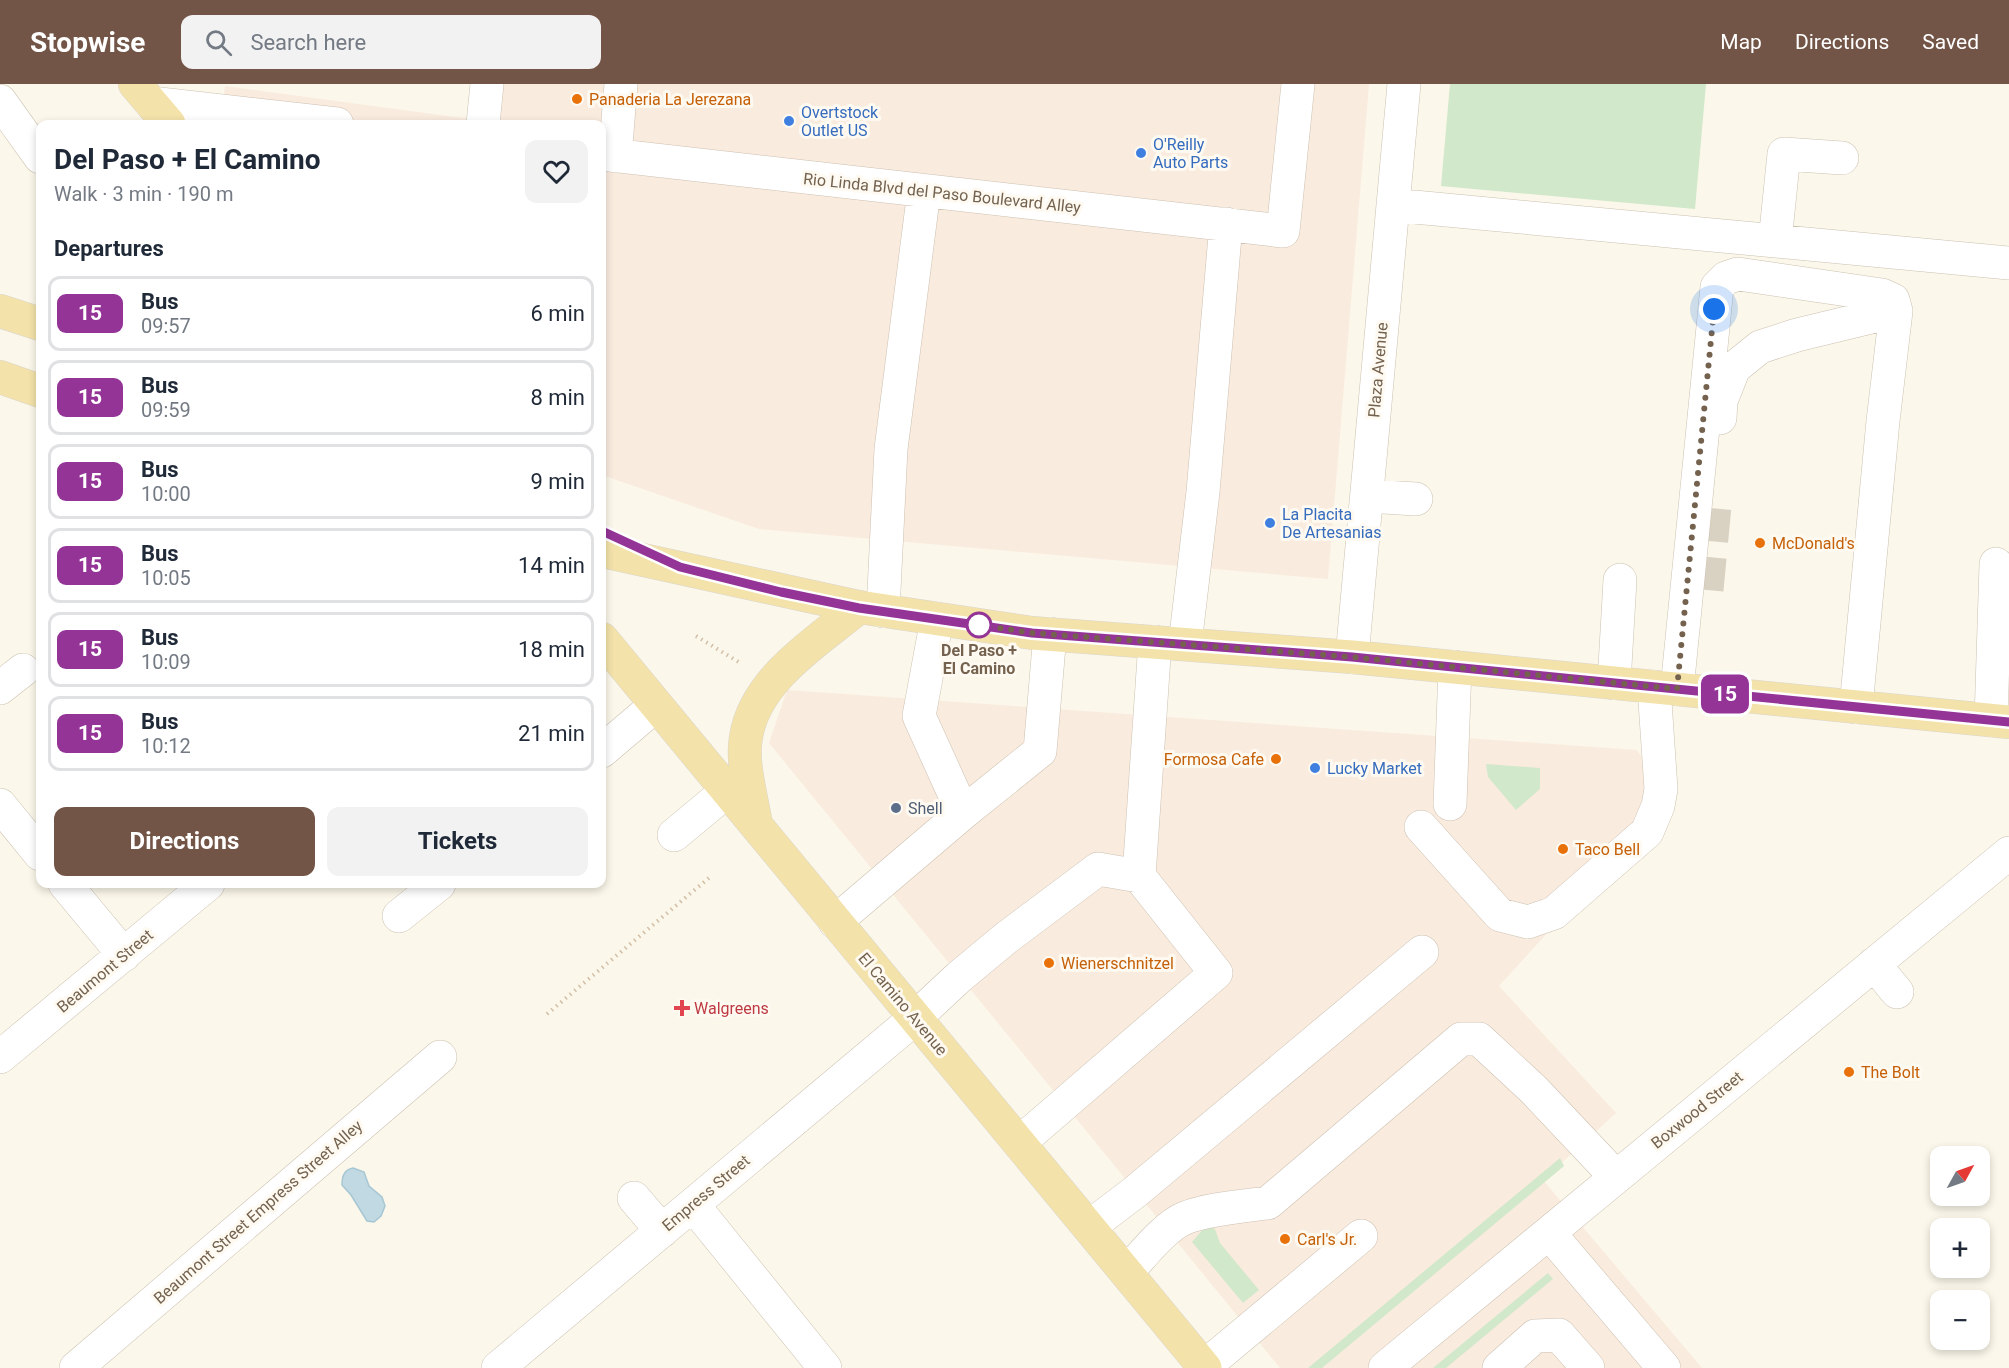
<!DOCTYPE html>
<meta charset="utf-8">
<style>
:root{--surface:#fff;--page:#f2f2f3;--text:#1f2937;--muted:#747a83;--line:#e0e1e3;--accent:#735547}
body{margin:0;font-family:Roboto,sans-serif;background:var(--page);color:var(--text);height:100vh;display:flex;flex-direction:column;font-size:22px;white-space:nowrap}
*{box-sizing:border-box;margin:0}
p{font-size:20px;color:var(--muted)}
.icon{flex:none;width:33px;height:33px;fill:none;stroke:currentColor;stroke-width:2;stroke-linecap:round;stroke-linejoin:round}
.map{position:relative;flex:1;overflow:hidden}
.drawer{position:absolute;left:36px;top:36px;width:570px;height:768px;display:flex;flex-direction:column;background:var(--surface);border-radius:12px;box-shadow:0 3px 9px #0003}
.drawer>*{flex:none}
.badge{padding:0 12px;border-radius:9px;font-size:21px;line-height:39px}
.needle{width:39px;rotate:50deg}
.controls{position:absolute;left:1930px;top:1062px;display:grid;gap:12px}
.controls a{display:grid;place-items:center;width:60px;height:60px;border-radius:12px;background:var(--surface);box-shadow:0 3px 9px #0003;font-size:30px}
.you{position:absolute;width:30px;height:30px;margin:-15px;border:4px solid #fff;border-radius:50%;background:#1a73e8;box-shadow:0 0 0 9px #1a73e833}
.map>.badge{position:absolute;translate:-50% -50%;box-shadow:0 0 0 3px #fff}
h2{padding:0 18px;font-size:22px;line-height:54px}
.round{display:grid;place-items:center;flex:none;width:63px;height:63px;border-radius:12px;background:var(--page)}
.summary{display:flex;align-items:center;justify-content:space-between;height:102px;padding:0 18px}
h1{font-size:28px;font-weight:700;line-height:45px}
.primary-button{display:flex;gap:12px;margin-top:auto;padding:12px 18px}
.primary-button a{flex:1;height:69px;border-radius:12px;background:var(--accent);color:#fff;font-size:24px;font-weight:700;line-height:69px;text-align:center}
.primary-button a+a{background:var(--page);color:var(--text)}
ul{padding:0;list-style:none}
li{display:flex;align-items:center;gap:18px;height:75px;margin:0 12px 9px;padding:0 6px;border:3px solid var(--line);border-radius:12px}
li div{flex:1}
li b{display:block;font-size:22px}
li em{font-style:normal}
li .badge{min-width:66px;font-weight:700;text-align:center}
header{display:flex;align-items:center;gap:36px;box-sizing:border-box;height:84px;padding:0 30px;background:var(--accent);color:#fff}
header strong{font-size:28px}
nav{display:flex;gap:33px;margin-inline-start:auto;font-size:21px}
.search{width:420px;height:54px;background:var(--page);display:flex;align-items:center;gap:15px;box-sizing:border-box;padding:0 21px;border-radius:12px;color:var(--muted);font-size:22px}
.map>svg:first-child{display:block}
.commercial{fill:#faebdf}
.green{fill:#d1e8ca}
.water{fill:#c0d9e3;stroke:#a7c7d4;stroke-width:1.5}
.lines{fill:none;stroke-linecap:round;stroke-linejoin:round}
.minor-tunnel{stroke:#d9d2c3;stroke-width:33;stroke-dasharray:33 16;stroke-linecap:butt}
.minor-casing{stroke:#ccc1b1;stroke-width:34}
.major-casing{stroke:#dbd6d1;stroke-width:34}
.path{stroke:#d3bfa7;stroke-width:4;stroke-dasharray:1.5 4.5;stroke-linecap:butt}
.minor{stroke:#fff;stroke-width:33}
.major{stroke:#f3e2a9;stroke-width:33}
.line-casing{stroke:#fff;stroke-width:14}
.line{stroke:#953497;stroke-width:9}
.walk{stroke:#74624f;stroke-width:6;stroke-dasharray:0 10.8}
.food-dot{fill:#e8710a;stroke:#fefaf1;stroke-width:2}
.shop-dot{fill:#3f7fe0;stroke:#fefaf1;stroke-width:2}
.stop-dot{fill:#fff;stroke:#953497;stroke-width:3}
.service-dot{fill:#5c6f8a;stroke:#fefaf1;stroke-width:2}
.health-dot{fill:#e0444e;stroke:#fefaf1;stroke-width:2}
.labels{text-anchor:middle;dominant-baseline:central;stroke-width:6;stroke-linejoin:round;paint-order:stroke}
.food-label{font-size:16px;fill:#c56008;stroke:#fefaf1;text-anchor:start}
.shop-label{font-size:16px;fill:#366cbe;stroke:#fefaf1;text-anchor:start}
.street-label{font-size:16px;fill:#74624f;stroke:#fefaf1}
.stop-label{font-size:16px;font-weight:bold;fill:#74624f;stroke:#fefaf1}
.service-label{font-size:16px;fill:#4e5e75;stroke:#fefaf1;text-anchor:start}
.health-label{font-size:16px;fill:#be3a42;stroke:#fefaf1;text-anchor:start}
</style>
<header>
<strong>Stopwise</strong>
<div class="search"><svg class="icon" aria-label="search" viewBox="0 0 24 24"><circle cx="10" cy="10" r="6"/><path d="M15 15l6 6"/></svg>Search here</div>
<nav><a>Map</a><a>Directions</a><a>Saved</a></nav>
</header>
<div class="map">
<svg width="2009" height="1284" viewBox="0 0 2009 1284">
<rect width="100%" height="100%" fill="#fbf7ea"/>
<path class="commercial" d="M 474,0 L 1369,0 L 1328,495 L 759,445 L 602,391 L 602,40 L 219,40 L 225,2 L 470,35 Z
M 787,606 L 1636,666 L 1674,710 L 1499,902 L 1616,1029 L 1543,1096 L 1702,1284 L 1280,1284 L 769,659 Z"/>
<path class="green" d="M 1450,0 L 1706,0 L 1695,125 L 1441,102 Z
M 1486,680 L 1540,684 L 1540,705 L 1516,726 L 1488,693 Z
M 1560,1074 L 1564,1082 L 1322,1284 L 1308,1284 Z
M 1211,1143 L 1215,1145 L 1220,1159 L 1259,1206 L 1243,1219 L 1192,1158 L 1204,1144 Z
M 1548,1189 L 1553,1195 L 1446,1284 L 1433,1284 Z"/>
<path class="water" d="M 353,1084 L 364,1088 L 369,1102 L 382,1113 L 385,1122 L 381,1132 L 374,1138 L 367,1137 L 351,1111 L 342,1101 C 342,1092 344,1086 353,1084 Z"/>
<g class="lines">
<path class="minor-tunnel" d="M 1707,506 L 1716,411"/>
<g class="minor-casing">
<path id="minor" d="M 0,17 L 40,73
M 151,19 L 337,40
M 483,40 L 487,0
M 602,70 L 1283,147 L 1298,0
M 615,72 L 621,0
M 1393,121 L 2009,179
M 1775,157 L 1784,70 L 1842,74
M 1720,334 L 1721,317 L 1734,284 L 1760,263 L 1797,251 L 1896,227
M 1367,412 L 1416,415
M 883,527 L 891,365 L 924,107
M 937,535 L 919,632 L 963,729
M 1185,560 L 1203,408 L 1226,140
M 1352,573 L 1404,0
M 1614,599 L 1620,496
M 0,604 L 23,586
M 1677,605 L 1717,203 L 1726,194 L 1738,190 L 1882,211 L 1893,216 L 1896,227 L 1883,337 L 1856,623
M 1991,636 L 1996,480
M 602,667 L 656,621
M 1450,720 L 1455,583
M 0,721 L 40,770
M 1421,743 L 1500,831 L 1528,838 L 1554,829 L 1647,748 L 1658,722 L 1661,705 L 1654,603
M 674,751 L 727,707
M 65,800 L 124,871
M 399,832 L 439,800
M 835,838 L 963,729 L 1040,667 L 1050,550
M 1874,880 L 1897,908
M 0,973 L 208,800
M 1019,1059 L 1216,889 L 1139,792 L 1155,558
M 634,1114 L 662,1147
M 693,1121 L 825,1284
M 1089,1143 L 1135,1108 L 1422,868
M 1549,1149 L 1664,1284
M 1127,1188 C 1142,1172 1165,1142 1185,1134 C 1208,1125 1244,1122 1268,1119 L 1461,955 L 1479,955 L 1534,1006 L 1616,1093
M 1204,1283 L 1361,1152
M 76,1284 L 440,973
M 498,1284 L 914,935 L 959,893 L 1006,854 L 1098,785 L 1139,792
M 1385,1284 L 2009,769
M 1499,1284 L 1535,1252 L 1559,1251 L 1588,1284"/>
</g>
<g class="major-casing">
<path id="major" d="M 135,0 L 169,40
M 0,227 L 40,240
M 0,293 L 40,307
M 602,467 L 859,523 L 1032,549 L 1352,573 L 2009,638
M 602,555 L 1205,1284
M 756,741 C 752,714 741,679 746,653 C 755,595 817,558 859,523"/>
</g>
<path class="path" d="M 696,552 L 742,580
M 547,930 L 710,793"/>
<use href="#minor" class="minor"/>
<use href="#major" class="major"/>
</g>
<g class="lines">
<g class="line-casing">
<path id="line" d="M 602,447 L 680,483 L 781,508 L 859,524 L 1032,549 L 1352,573 L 2009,638"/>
</g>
<use href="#line" class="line"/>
<path class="walk" d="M 979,541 L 1032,549 L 1352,573 L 1677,605 L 1714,225"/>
</g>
<g class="food-dot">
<circle cx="577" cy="15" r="6"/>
<circle cx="1760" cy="459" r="6"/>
<circle cx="1276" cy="675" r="6"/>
<circle cx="1563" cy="765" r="6"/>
<circle cx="1049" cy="879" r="6"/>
<circle cx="1849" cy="988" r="6"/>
<circle cx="1285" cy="1155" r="6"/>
</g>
<g class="shop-dot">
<circle cx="789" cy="37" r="6"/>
<circle cx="1141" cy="69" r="6"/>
<circle cx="1270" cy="439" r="6"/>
<circle cx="1315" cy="684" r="6"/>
</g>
<circle class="stop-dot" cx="979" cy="541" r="12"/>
<circle class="service-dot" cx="896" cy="724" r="6"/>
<path class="health-dot" d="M679 915h6v6h6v6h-6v6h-6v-6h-6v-6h6z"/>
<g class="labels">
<g class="food-label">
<text x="589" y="15">Panaderia La Jerezana</text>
<text x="1772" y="459">McDonald's</text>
<text x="1264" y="675" text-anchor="end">Formosa Cafe</text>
<text x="1575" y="765">Taco Bell</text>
<text x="1061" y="879">Wienerschnitzel</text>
<text x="1861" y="988">The Bolt</text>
<text x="1297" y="1155">Carl's Jr.</text>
</g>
<g class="shop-label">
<text x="801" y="28">Overtstock<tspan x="801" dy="18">Outlet US</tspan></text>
<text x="1153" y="60">O'Reilly<tspan x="1153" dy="18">Auto Parts</tspan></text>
<text x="1282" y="430">La Placita<tspan x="1282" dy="18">De Artesanias</tspan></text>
<text x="1327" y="684">Lucky Market</text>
</g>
<g class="street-label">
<text transform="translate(942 109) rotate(6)">Rio Linda Blvd del Paso Boulevard Alley</text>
<text transform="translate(1378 286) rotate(-85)">Plaza Avenue</text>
<text transform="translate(105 887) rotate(-40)">Beaumont Street</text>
<text transform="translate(903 920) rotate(50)">El Camino Avenue</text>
<text transform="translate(1697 1026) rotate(-39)">Boxwood Street</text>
<text transform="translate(706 1109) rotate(-40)">Empress Street</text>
<text transform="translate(258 1128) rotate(-41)">Beaumont Street Empress Street Alley</text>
</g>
<g class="stop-label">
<text x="979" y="566">Del Paso +<tspan x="979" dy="18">El Camino</tspan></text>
</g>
<g class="service-label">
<text x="908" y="724">Shell</text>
</g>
<g class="health-label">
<text x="694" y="924">Walgreens</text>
</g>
</g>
</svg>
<div class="controls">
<a><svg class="needle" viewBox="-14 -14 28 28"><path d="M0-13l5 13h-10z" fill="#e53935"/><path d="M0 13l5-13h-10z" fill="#747a83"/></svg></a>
<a>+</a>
<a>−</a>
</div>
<div class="you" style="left:1714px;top:225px"></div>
<b class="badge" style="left:1725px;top:610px;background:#953497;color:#fff">15</b>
<section class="drawer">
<div class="summary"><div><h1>Del Paso + El Camino</h1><p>Walk · 3 min · 190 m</p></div><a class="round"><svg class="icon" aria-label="heart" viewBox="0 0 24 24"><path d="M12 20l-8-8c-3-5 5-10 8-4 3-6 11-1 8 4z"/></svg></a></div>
<h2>Departures</h2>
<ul>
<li><span class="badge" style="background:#953497;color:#fff">15</span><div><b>Bus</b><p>09:57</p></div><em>6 min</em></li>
<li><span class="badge" style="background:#953497;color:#fff">15</span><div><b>Bus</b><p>09:59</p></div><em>8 min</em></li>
<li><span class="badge" style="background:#953497;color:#fff">15</span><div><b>Bus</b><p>10:00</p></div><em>9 min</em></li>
<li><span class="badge" style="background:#953497;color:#fff">15</span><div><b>Bus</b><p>10:05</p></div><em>14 min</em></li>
<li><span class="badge" style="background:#953497;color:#fff">15</span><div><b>Bus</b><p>10:09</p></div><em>18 min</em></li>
<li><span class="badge" style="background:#953497;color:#fff">15</span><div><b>Bus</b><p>10:12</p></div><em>21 min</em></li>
</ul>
<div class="primary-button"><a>Directions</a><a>Tickets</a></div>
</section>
</div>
